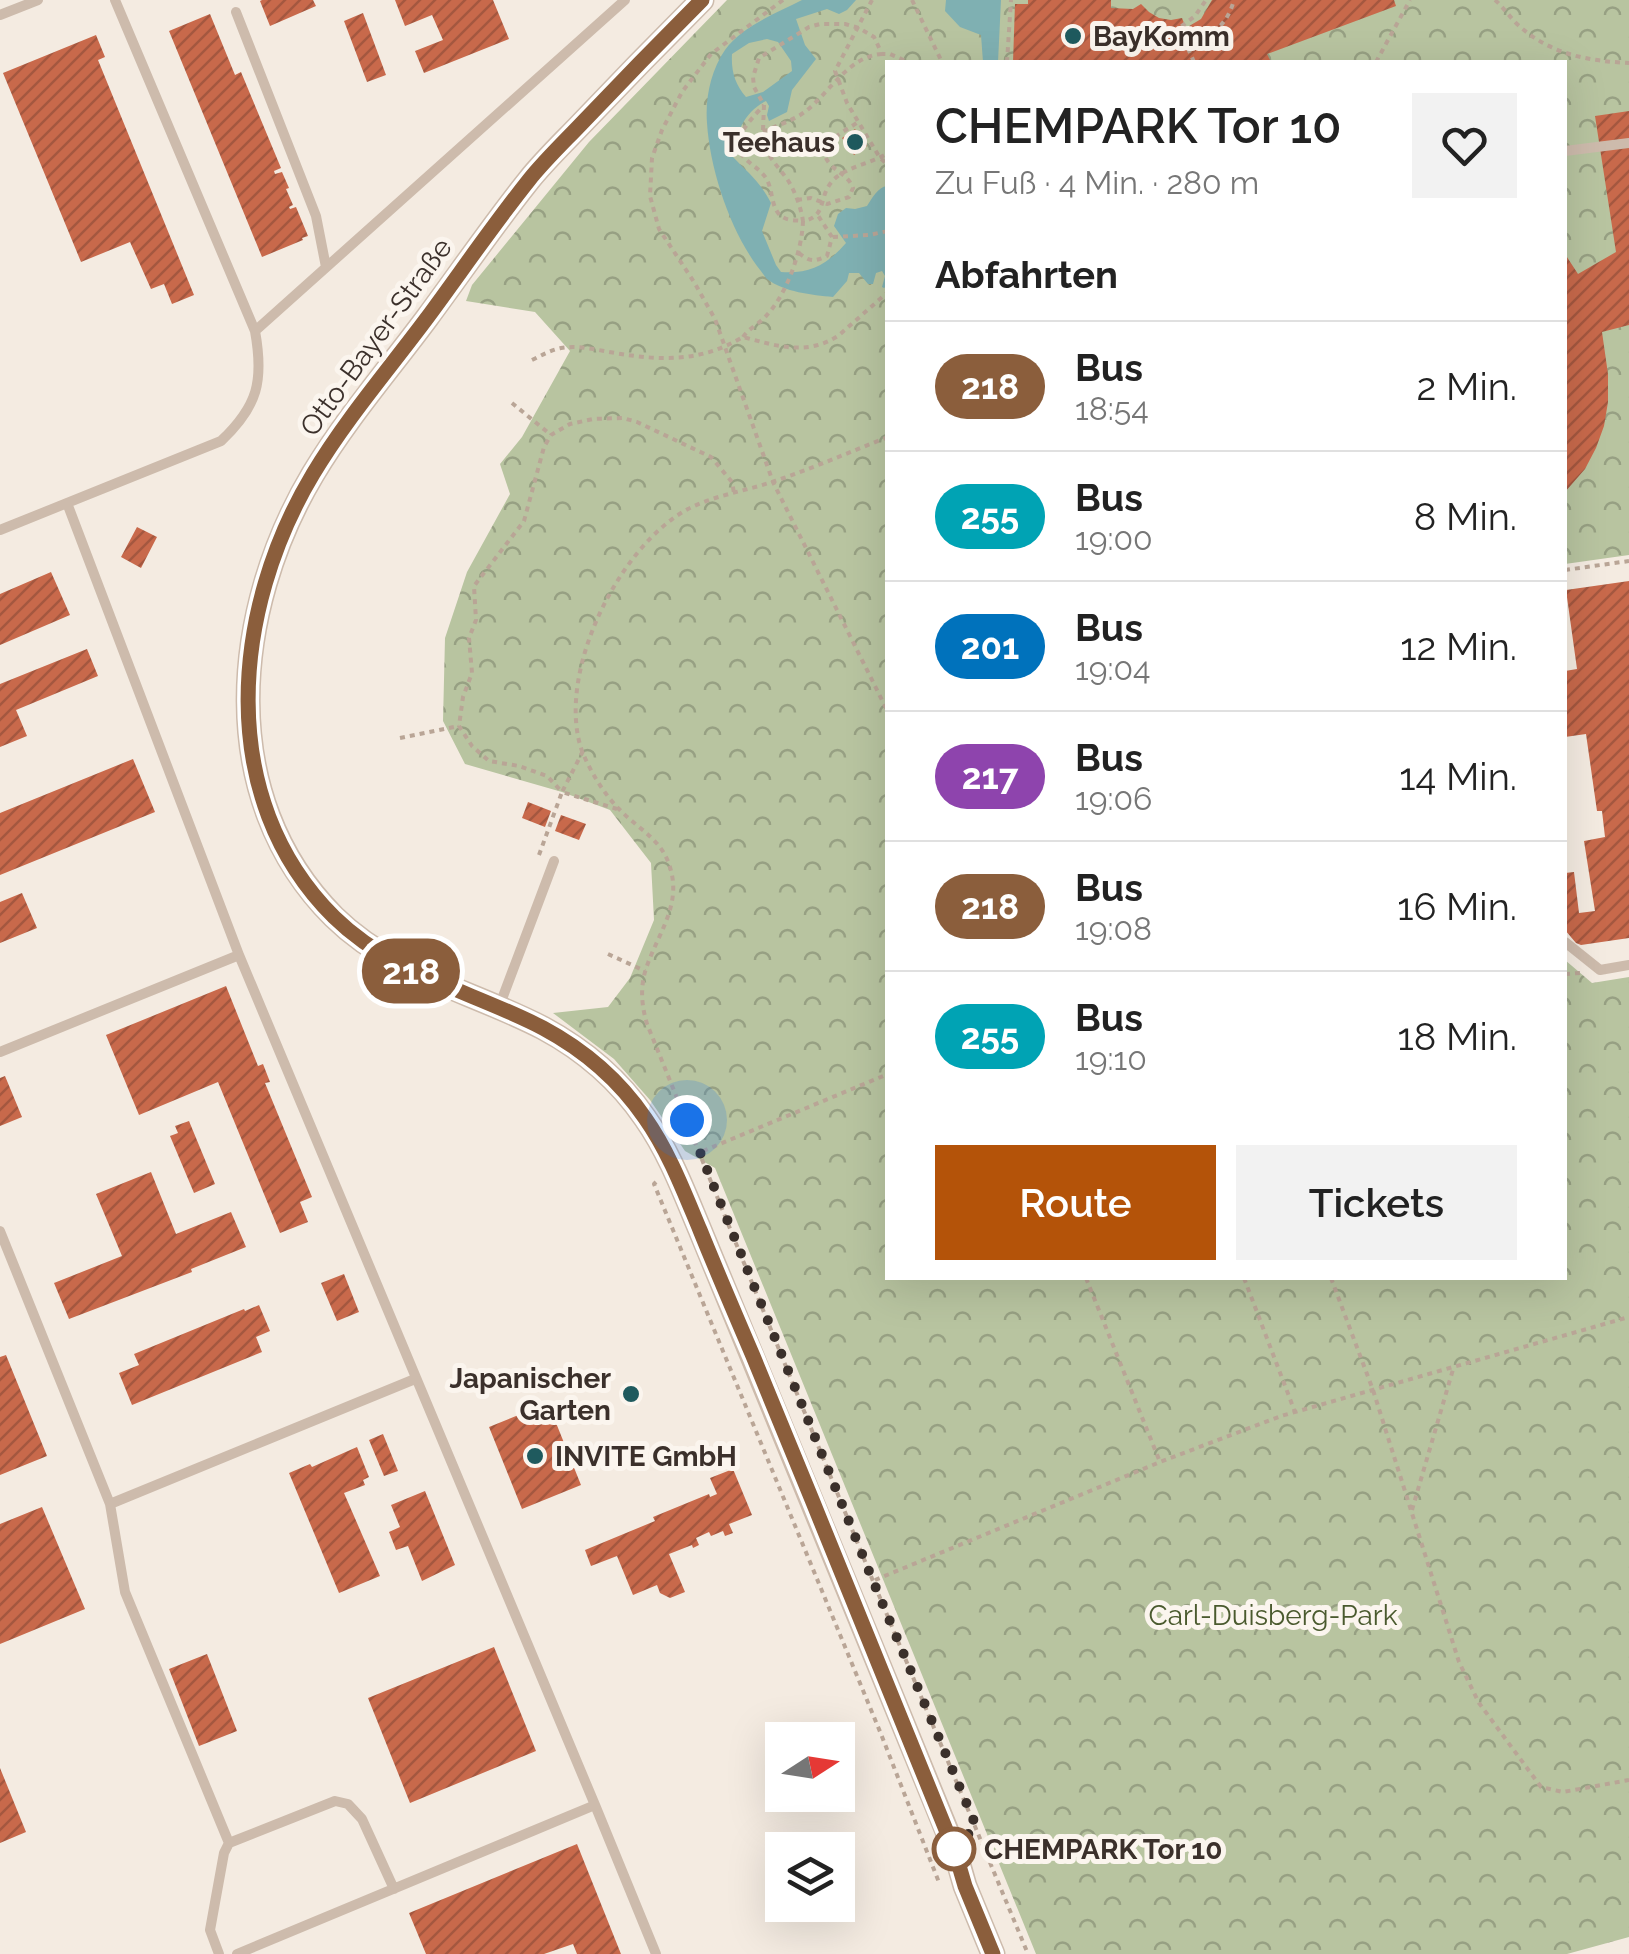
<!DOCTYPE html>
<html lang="de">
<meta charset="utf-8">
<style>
:root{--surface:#fff;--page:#f2f2f2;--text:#222;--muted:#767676;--line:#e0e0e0;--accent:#b45309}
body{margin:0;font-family:Raleway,sans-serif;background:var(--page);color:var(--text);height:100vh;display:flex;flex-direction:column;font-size:38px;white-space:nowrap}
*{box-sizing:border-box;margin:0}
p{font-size:32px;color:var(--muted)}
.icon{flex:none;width:55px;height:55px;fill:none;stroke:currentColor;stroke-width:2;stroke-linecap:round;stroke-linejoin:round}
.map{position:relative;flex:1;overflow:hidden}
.side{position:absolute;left:885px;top:60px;width:682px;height:1220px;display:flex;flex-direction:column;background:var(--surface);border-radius:0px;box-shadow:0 10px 40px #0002}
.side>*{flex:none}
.badge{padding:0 20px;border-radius:32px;font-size:35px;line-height:65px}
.needle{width:65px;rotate:78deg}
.fabs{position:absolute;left:765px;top:1722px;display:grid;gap:20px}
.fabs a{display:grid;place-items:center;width:90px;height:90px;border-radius:0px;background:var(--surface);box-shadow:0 10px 40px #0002;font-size:50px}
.you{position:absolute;width:50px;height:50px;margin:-25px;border:8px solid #fff;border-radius:50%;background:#1a73e8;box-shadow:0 0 0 15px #1a73e833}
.map>.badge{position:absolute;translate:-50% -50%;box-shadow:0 0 0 5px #fff}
h2{padding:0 50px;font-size:38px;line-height:90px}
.round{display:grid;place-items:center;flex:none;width:105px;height:105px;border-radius:0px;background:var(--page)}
.headline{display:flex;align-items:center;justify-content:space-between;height:170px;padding:0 50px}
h1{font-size:48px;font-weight:600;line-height:75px}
.button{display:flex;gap:20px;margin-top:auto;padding:20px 50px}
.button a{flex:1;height:115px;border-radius:0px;background:var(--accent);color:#fff;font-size:40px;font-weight:600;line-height:115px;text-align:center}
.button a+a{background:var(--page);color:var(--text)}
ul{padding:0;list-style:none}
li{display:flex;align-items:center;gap:30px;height:130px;padding:0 50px;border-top:2px solid var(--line)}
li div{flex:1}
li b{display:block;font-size:38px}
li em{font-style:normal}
li .badge{min-width:110px;font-weight:700;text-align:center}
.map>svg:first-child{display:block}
.forest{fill:url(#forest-crowns)}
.water{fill:#7fb0b2;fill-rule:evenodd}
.building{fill:url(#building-hatch)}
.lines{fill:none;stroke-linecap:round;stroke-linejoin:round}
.path{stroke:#b9a596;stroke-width:4;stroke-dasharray:5 5;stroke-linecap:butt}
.service{stroke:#cdbbac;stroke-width:10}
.tertiary{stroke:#cdbbac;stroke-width:25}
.line-casing{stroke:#fff;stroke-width:22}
.line{stroke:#8b5e3c;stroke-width:15}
.walk{stroke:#3b302b;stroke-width:10;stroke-dasharray:0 18}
.poi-dot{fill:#1f5a5e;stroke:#fbf5ee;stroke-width:4}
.stop-dot{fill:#fff;stroke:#8b5e3c;stroke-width:5}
.labels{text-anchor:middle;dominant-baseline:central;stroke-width:10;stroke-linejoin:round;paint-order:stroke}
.poi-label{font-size:28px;font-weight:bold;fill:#3b302b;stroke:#fbf5ee;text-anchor:start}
.street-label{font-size:28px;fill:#3b302b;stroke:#fbf5ee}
.park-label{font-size:28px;fill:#4a5a2e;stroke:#fbf5ee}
.stop-label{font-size:28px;font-weight:bold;fill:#3b302b;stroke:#fbf5ee;text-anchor:start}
</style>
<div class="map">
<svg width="1629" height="1954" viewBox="0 0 1629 1954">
<defs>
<pattern id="forest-crowns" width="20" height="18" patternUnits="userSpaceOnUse" patternTransform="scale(2.5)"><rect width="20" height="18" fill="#b8c4a0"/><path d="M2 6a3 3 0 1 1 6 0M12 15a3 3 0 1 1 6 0" fill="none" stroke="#97a083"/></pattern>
<pattern id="building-hatch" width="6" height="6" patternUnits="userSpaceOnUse" patternTransform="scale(2.5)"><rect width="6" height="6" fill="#c8694b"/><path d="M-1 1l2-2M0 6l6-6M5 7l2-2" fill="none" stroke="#a4573f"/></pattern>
</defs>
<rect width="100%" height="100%" fill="#f4ebe1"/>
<path class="forest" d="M 727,0 L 1629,0 L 1629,555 L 1565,564 L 1565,62 L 888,62 L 888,1278 L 1565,1278 L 1565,960 L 1592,983 L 1629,977 L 1629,1937 L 1567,1954 L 1036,1954 L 715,1168 L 685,1151 L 650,1100 L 614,1059 L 553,1013 L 608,1007 L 630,978 L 654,920 L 651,863 L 610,810 L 562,792 L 465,764 L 443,721 L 445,638 L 467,572 L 510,494 L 500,464 L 522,437 L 570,351 L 535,312 L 466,301 L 472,285 L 589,142 Z"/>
<path class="water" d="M 802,0 L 856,0 L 847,10 L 839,14 L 827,9 L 796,19 L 805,45 L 816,59 L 792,90 L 787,112 L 769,121 L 767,115 L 769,106 L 766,101 C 744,112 737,133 731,155 C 748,173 759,180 771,203 L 762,231 L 776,265 L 781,272 C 810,274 827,265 846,243 L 834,226 L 838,214 L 846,208 L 855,209 L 867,206 C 872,198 878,187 887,186 L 888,285 L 884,288 L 882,287 L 885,276 L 882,271 L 876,273 L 873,284 L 868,284 L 859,273 L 849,273 L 847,281 L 833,297 C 812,295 784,292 767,279 C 766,278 758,267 757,266 C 730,229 710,170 707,123 C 705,98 711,70 725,50 C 742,26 777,13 802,0 ZM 767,39 L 778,42 L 791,61 L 792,71 L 763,92 L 746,97 C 735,84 731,71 732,54 L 749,43 Z
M 946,0 L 1001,0 L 998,62 L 983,62 L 981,35 L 960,27 L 945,11 Z"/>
<path class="building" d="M 262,0 L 313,0 L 316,6 L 270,26 L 260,1 Z
M 395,0 L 493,0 L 509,39 L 424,73 L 415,51 L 443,40 L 432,15 L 405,26 Z
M 1028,0 L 1111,0 L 1111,8 L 1133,9 L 1141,4 L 1149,12 L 1159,18 L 1171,20 L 1182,18 L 1186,28 L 1201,19 L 1212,0 L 1394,0 L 1396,6 L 1267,54 L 1271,62 L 1013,62 L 1015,4 L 1028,4 Z
M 363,13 L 386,75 L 367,82 L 344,21 Z
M 210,14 L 235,75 L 241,72 L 281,168 L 274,171 L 275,174 L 282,172 L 289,188 L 286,189 L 293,205 L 289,207 L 290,209 L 296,207 L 308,236 L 302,238 L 303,240 L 262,257 L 169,31 Z
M 96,35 L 105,57 L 98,60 L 194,295 L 172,304 L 164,284 L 151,289 L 130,242 L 81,262 L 3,73 Z
M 1629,111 L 1629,325 L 1602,332 L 1608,374 L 1608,402 L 1604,426 L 1596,448 L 1585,469 L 1565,492 L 1565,254 L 1578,274 L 1616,252 L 1595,116 Z
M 855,129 L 867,146 L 854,155 L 842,138 Z
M 137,527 L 157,537 L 141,568 L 121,557 Z
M 51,572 L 70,615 L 0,645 L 0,594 Z
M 1629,581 L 1629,938 L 1581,945 L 1576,943 L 1565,930 L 1565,873 L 1574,872 L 1579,913 L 1595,911 L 1584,841 L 1605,837 L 1602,811 L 1597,811 L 1586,734 L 1565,737 L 1565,671 L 1577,669 L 1566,590 Z
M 87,649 L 98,676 L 16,710 L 27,736 L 0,747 L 0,684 Z
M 133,759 L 155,812 L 0,875 L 0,813 Z
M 528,802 L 551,811 L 545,827 L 522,818 Z
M 561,815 L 586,824 L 579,840 L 555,831 Z
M 22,893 L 37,928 L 0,943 L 0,902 Z
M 226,986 L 258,1066 L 263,1064 L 270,1082 L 265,1083 L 312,1197 L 300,1202 L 308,1222 L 280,1233 L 218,1082 L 139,1115 L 106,1035 Z
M 5,1076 L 22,1117 L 0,1126 L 0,1078 Z
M 189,1121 L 215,1184 L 194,1193 L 170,1136 L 178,1133 L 175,1126 Z
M 151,1172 L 176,1234 L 231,1212 L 246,1247 L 191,1269 L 192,1272 L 69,1319 L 54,1283 L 122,1256 L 96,1194 Z
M 344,1274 L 359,1312 L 337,1321 L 321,1283 Z
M 259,1305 L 270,1331 L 256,1337 L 262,1352 L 132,1405 L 119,1373 L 139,1365 L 134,1354 L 244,1309 L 245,1311 Z
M 6,1355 L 47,1456 L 0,1475 L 0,1357 Z
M 548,1403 L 581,1485 L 522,1509 L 489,1427 Z
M 383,1434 L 398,1471 L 384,1476 L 369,1440 Z
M 357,1447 L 369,1477 L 363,1480 L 365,1485 L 344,1493 L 380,1576 L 339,1593 L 289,1473 L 310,1464 L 312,1467 Z
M 733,1469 L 752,1515 L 729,1524 L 733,1533 L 725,1536 L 723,1531 L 711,1536 L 709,1532 L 696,1538 L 699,1545 L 693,1548 L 692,1545 L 669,1554 L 685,1592 L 670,1598 L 660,1593 L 657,1585 L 633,1595 L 617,1556 L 591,1566 L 585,1550 L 655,1521 L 653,1517 L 709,1494 L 710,1497 L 717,1494 L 710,1478 Z
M 425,1491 L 455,1565 L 422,1581 L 408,1546 L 396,1550 L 389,1532 L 400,1527 L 391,1505 Z
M 42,1507 L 85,1609 L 0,1644 L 0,1524 Z
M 494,1647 L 536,1751 L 410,1803 L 368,1698 Z
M 207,1654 L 237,1731 L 199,1746 L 169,1669 Z
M 0,1768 L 26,1832 L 0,1843 Z
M 577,1844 L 621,1954 L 577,1954 L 573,1944 L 544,1954 L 426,1954 L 409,1913 Z"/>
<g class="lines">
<path class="path" d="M 783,0 L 711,54 L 682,92 L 662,130 L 652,158 L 650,196 L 659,229 L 694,282 L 715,319 L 773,482 L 888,712
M 872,0 L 835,71 L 847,103 L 880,158 L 888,165
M 912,0 L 942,62
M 1495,0 C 1503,7 1509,16 1517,24 C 1549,54 1587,61 1629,63
M 1186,45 C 1211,37 1227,26 1234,0
M 882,54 C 849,56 830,92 806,111 C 793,121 777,125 763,132 C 763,155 778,165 789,182 C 796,194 801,208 803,221 C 826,217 819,199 830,184 C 842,167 871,164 888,153
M 1007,62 L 1011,0
M 1194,62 L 1179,28 L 1195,16 L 1206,0
M 1376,62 L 1410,0
M 763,130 L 764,105 L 754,87 L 753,77 L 759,58 L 809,27 L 820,24 L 845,24 L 859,28 L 874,37 L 882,54 L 890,54 L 908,62
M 797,200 L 811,198 L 827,204 L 849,197 L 853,188 C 848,175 839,174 830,164 C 812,145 846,131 858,122
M 833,237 L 869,235 L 888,231
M 799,253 C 810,262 814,262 827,256 L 832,237 L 817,214
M 743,337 C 749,328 759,324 766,316 C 787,294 802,251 803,221 C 796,220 787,221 781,216 C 771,208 773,191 767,180 C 761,167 738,160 738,144 C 738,132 756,114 764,105
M 532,360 C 542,355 551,350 561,348 C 579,345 597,350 615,353 C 662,361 701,362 743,337 C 777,346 806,356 838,336 L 888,292
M 512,403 L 551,435
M 888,437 C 850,452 813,468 775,481 C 746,491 715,495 688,509 C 619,546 555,674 582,751 C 590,771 604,794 619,809 C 639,830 664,840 671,871 C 681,908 655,938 645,972 C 640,990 642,1007 647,1024 L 873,1581 L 1028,1954
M 1565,570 L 1629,561
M 400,738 L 459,726
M 583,751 L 562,792 L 547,776 L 519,766 L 489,761 L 472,746 L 459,726 L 463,697 L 472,673 L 469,638 L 476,620 L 474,586 L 524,521 L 544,447 L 551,435 L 570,424 L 593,419 L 623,418 L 637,422 L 711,457 L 732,482 L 734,493
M 539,855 L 562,792 L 617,809
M 608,954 L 645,971
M 1565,974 L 1580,973
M 703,1151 L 888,1074
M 656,1182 L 654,1184 L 881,1734 L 940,1885
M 1086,1278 L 1160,1462
M 1244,1278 L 1295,1412
M 1331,1278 L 1373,1390 L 1459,1662 L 1479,1703 L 1541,1787 L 1563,1792 L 1629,1780
M 1412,1510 L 1454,1366
M 875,1580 L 1160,1462 L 1281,1416 L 1629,1317"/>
<path class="service" d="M 236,12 L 316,216 L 326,267
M 0,15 L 38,0
M 1565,151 L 1629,143
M 255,331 L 625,0
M 67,503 L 239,955 L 595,1805
M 0,530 L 221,441 C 258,406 264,381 255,331 L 115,0
M 1565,942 L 1600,970 L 1629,965
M 499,1007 L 554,861
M 0,1052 L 239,955
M 0,1231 L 110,1504 L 125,1592 L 229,1843
M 110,1504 L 415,1379
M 219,1954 L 210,1930 L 224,1853 L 229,1843 L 335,1801 L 348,1804 L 362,1819 L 394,1889
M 237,1954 L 595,1805 L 656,1954"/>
<path class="tertiary" d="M 702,0 C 662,40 622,81 583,122 C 565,141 545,160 529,180 C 493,225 461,272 427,318 C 389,369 346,419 313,474 C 232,610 214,797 334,917 C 393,975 472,991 543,1028 C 584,1050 619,1080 645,1118 C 669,1152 684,1192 700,1230 C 717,1272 735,1314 752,1356 C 821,1521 887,1686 955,1851 L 965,1886 L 993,1954"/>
</g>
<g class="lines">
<g class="line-casing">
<path id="line" d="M 702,0 C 662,40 622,81 583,122 C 565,141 545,160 529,180 C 493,225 461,272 427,318 C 389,369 346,419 313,474 C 232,609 214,798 334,917 C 393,975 472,991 543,1028 C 584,1050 619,1080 645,1118 C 669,1152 684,1192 700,1230 C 717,1272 735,1314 753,1356 C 821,1521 888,1686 955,1852 L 965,1886 L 993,1954"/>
</g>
<use href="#line" class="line"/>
<path class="walk" d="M 687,1120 L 873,1581 L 976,1826 L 954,1849"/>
</g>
<g class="poi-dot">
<circle cx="1073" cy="36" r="10"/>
<circle cx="855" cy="142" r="10"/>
<circle cx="631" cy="1394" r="10"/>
<circle cx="535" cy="1456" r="10"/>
</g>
<circle class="stop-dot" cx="954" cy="1849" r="20"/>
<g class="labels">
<g class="poi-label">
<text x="1093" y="36">BayKomm</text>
<text x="835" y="142" text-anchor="end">Teehaus</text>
<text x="611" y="1378" text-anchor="end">Japanischer<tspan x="611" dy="32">Garten</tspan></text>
<text x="555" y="1456">INVITE GmbH</text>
</g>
<g class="street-label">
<text transform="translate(376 337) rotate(-54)">Otto-Bayer-Straße</text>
</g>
<g class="park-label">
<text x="1273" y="1615">Carl-Duisberg-Park</text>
</g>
<g class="stop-label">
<text x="984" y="1849">CHEMPARK Tor 10</text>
</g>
</g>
</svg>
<div class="fabs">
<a><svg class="needle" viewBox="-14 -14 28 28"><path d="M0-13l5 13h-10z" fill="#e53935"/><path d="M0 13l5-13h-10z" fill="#767676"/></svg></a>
<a><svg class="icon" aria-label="layers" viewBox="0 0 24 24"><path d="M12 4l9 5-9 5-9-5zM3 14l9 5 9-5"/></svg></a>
</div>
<div class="you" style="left:687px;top:1120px"></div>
<b class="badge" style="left:411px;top:971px;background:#8b5e3c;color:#fff">218</b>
<section class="side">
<div class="headline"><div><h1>CHEMPARK Tor 10</h1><p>Zu Fuß · 4 Min. · 280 m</p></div><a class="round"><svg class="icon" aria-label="heart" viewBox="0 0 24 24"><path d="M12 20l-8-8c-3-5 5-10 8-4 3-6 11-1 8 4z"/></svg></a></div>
<h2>Abfahrten</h2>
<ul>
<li><span class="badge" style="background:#8b5e3c;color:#fff">218</span><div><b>Bus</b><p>18:54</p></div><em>2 Min.</em></li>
<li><span class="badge" style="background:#00a3b4;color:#fff">255</span><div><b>Bus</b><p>19:00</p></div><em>8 Min.</em></li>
<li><span class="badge" style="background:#0072bc;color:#fff">201</span><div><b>Bus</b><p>19:04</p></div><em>12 Min.</em></li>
<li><span class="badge" style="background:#8e44ad;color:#fff">217</span><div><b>Bus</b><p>19:06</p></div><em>14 Min.</em></li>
<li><span class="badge" style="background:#8b5e3c;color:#fff">218</span><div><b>Bus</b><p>19:08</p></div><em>16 Min.</em></li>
<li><span class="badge" style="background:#00a3b4;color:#fff">255</span><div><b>Bus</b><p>19:10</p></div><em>18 Min.</em></li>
</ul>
<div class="button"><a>Route</a><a>Tickets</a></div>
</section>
</div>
